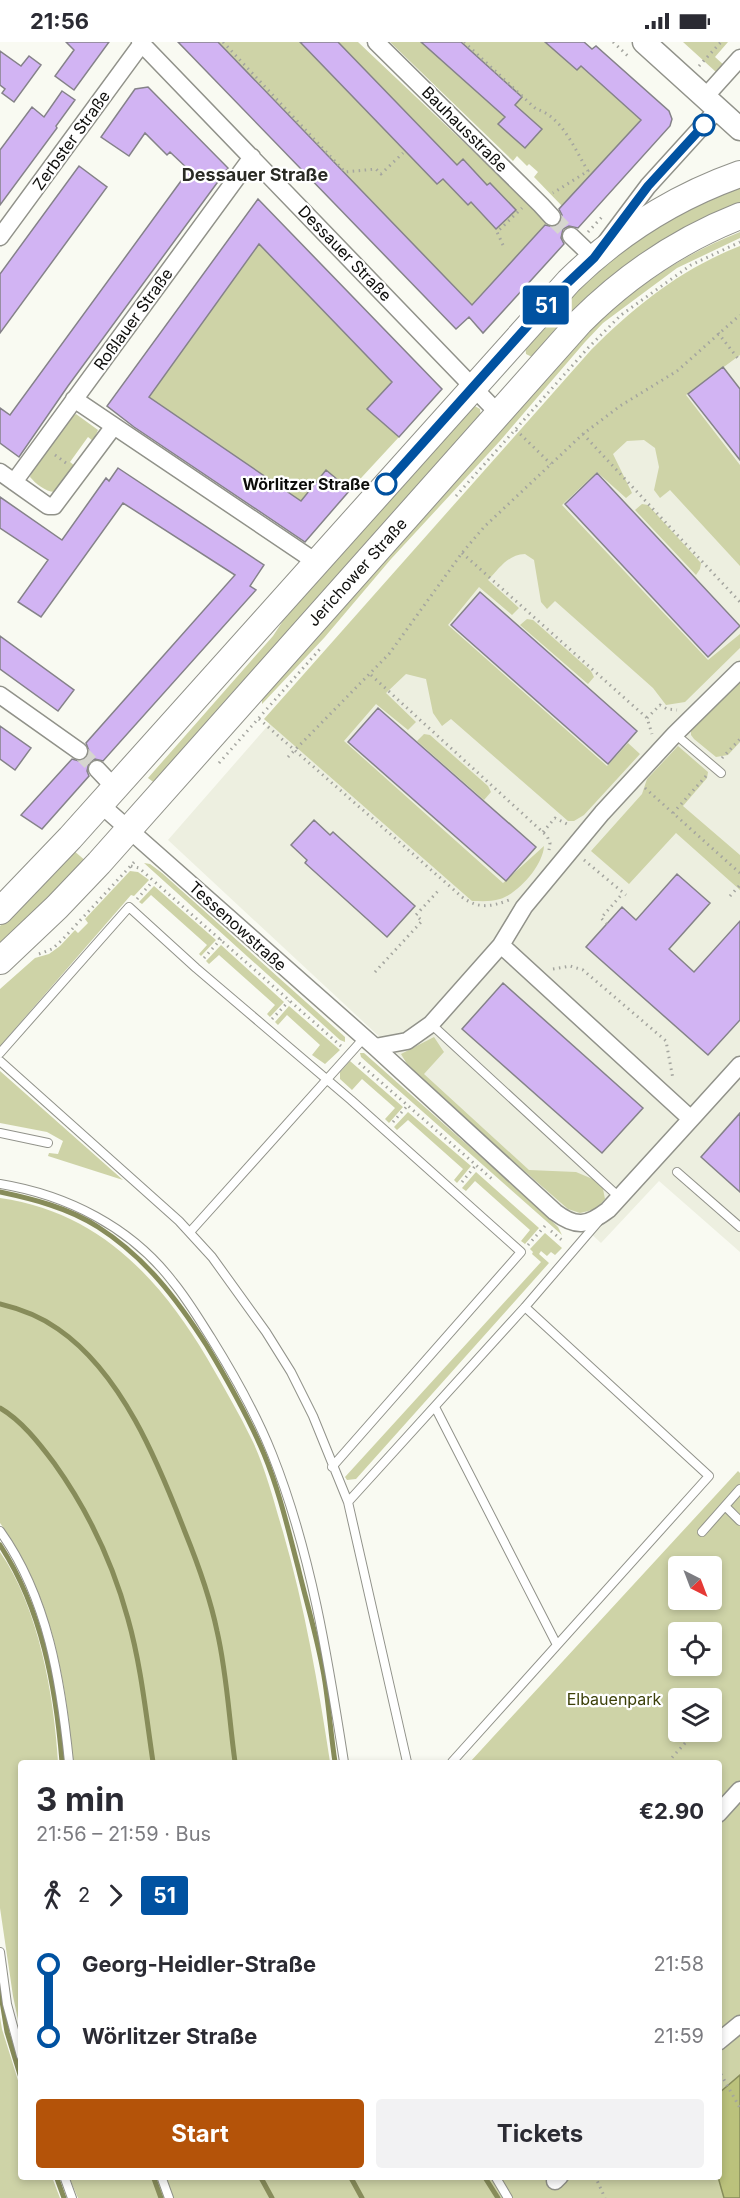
<!DOCTYPE html>
<meta charset="utf-8">
<style>
:root{--surface:#fff;--page:#f2f2f3;--text:#2b2b33;--muted:#7c7c81;--accent:#b45309}
body{margin:0;font-family:Inter,sans-serif;background:var(--page);color:var(--text);height:100vh;display:flex;flex-direction:column;font-size:22px;white-space:nowrap}
*{box-sizing:border-box;margin:0}
p{font-size:20px;color:var(--muted)}
.icon{flex:none;width:33px;height:33px;fill:none;stroke:currentColor;stroke-width:2;stroke-linecap:round;stroke-linejoin:round}
.map{position:relative;flex:1;overflow:hidden}
.drawer{position:absolute;left:18px;top:1718px;width:704px;height:420px;display:flex;flex-direction:column;background:var(--surface);border-radius:6px;box-shadow:0 3px 9px #0003}
.drawer>*{flex:none}
.badge{padding:0 12px;border-radius:4px;font-size:21px;line-height:39px}
.needle{width:39px;rotate:138deg}
.fabs{position:absolute;left:668px;top:1514px;display:grid;gap:12px}
.fabs a{display:grid;place-items:center;width:54px;height:54px;border-radius:6px;background:var(--surface);box-shadow:0 3px 9px #0003;font-size:30px}
.map>.badge{position:absolute;translate:-50% -50%;box-shadow:0 0 0 3px #fff}
.legs{display:flex;align-items:center;gap:9px;height:66px;padding:0 18px;font-size:20px}
.legs p{margin-inline-start:auto}
.overview{display:flex;align-items:center;justify-content:space-between;height:102px;padding:0 18px}
h1{font-size:33px;font-weight:700;line-height:45px}
.button{display:flex;gap:12px;margin-top:auto;padding:12px 18px}
.button a{flex:1;height:69px;border-radius:6px;background:var(--accent);color:#fff;font-size:24px;font-weight:700;line-height:69px;text-align:center}
.button a+a{background:var(--page);color:var(--text)}
ul{padding:0 18px;list-style:none}
li{display:flex;align-items:center;gap:21px;height:72px;font-size:22px}
li i{display:grid;place-items:center;width:9px;height:100%;margin:0 8px;background:currentColor}
li i::after{content:'';width:15px;height:15px;margin:-8px;border:4px solid;border-radius:50%;background:var(--surface)}
li p{margin-inline-start:auto}
li:first-child i{background:linear-gradient(#0000 50%,currentColor 0)}
li:last-child i{background:linear-gradient(currentColor 50%,#0000 0)}
.status{display:flex;justify-content:space-between;align-items:center;height:42px;padding:0 30px;background:var(--surface);direction:ltr}
.status svg{height:16px;fill:currentColor}
.map>svg:first-child{display:block}
.built{fill:#edefe0}
.green{fill:#ced3a7;fill-rule:evenodd}
.water{fill:#bbc27c;stroke:#878c5a;stroke-width:1.5}
.lines{fill:none;stroke-linecap:round;stroke-linejoin:round}
.stream{stroke:#878c5a;stroke-width:5}
.building{fill:#d2b4f3;stroke:#858289;stroke-width:1.5}
.street-tunnel{stroke:#d6d6cf;stroke-width:16;stroke-dasharray:16 8;stroke-linecap:butt}
.lane-casing{stroke:#91928a;stroke-width:10}
.street-casing{stroke:#91928a;stroke-width:19}
.secondary-casing{stroke:#91928a;stroke-width:25}
.primary-casing{stroke:#91928a;stroke-width:28}
.path{stroke:#a4a59f;stroke-width:3;stroke-dasharray:1.5 4.5;stroke-linecap:butt}
.lane{stroke:#fff;stroke-width:8}
.street{stroke:#fff;stroke-width:16}
.secondary{stroke:#fff;stroke-width:22}
.primary{stroke:#fff;stroke-width:26}
.line-1-casing{stroke:#fff;stroke-width:14}
.line-1{stroke:#0152a1;stroke-width:9}
.stop-1-dot{fill:#fff;stroke:#0152a1;stroke-width:3}
.labels{text-anchor:middle;dominant-baseline:central;stroke-width:4.5;stroke-linejoin:round;paint-order:stroke}
.street-label{font-size:16px;fill:#0d0d0b;stroke:#fff}
.stop-label{font-size:16px;font-weight:bold;fill:#0d0d0b;stroke:#fff;text-anchor:end}
.park-label{font-size:16px;fill:#3c4009;stroke:#fff}
.neighbourhood-label{font-size:18px;font-weight:bold;fill:#2a2b25;stroke:#fff}
</style>
<div class="status"><b>21:56</b><svg viewBox="0 0 49 12"><path d="M0 12V9h3v3zM5 12V6h3v6zM10 12V3h3v9zM15 12V0h3v12zM26 1h20v11H26zM47 4h2v5h-2z"/></svg></div>
<div class="map">
<svg width="740" height="2156" viewBox="0 0 740 2156">
<rect width="100%" height="100%" fill="#f9faf2"/>
<path class="built" d="M 740,212 L 740,1210 L 659,1139 L 601,1201 L 168,798 L 587,318 Z"/>
<path class="green" d="M 218,0 L 358,0 L 548,180 L 472,263 Z
M 390,0 L 545,0 L 577,28 L 581,24 L 641,78 L 562,164 L 534,135 L 538,130 L 529,122 L 527,124 L 517,114 L 513,119 Z
M 683,0 L 728,0 L 715,15 L 725,24 L 716,30 Z
M 740,144 L 740,164 L 532,315 L 526,312 L 525,300 L 611,215 L 675,173 Z
M 740,190 L 740,196 L 677,226 L 603,281 L 585,300 L 499,400 L 391,517 L 324,596 L 262,662 L 262,656 L 597,281 C 640,242 686,211 740,190 Z
M 259,202 L 392,340 L 367,367 L 399,395 L 350,448 L 326,428 L 301,459 L 149,355 Z
M 740,204 L 740,313 L 686,353 L 740,423 L 740,524 L 670,448 L 660,456 L 654,448 L 659,425 L 655,406 L 644,398 L 627,399 L 613,412 L 632,451 L 626,456 L 597,430 L 562,463 L 708,618 L 740,592 L 740,606 L 685,660 L 666,663 L 653,646 L 555,559 L 547,567 L 541,560 L 534,518 L 525,512 C 507,513 500,526 488,538 L 519,566 L 512,573 L 479,545 L 448,583 L 607,724 L 628,701 L 640,712 L 584,773 L 574,779 L 568,779 L 451,677 L 442,684 L 433,671 L 426,637 L 406,632 L 386,651 L 416,680 L 408,688 L 376,662 L 344,699 L 503,841 L 544,804 C 543,823 519,851 500,857 C 491,860 481,859 472,859 L 264,677 L 591,308 C 635,264 681,227 740,204 Z
M 473,363 L 480,367 L 481,376 L 156,742 L 148,736 L 273,594 L 292,565 Z
M 76,372 L 98,388 L 93,399 L 88,395 L 70,420 L 75,424 L 54,450 C 46,450 35,441 30,435 L 31,431 L 73,374 Z
M 642,462 L 648,463 L 701,521 L 700,527 L 696,533 L 635,468 Z
M 527,577 L 533,578 L 591,629 L 594,635 L 588,642 L 520,583 Z
M 740,638 L 740,700 L 728,713 L 716,715 L 694,697 L 691,693 L 691,689 L 719,658 Z
M 424,692 L 430,693 L 488,744 L 491,750 L 484,758 L 417,699 Z
M 678,704 L 708,730 L 707,736 L 683,764 L 740,813 L 740,848 L 676,791 L 629,842 L 591,809 L 642,752 L 647,737 Z
M 73,808 L 87,820 L 0,907 L 0,884 Z
M 144,821 L 150,822 L 162,831 L 345,995 L 345,1000 L 340,998 Z
M 130,829 L 138,830 L 149,838 L 134,854 L 131,853 L 0,1004 L 0,947 L 35,916 L 49,912 L 60,904 L 75,888 L 78,891 L 88,881 L 85,877 Z
M 154,844 L 216,898 L 201,914 L 199,912 L 207,903 L 151,853 L 142,862 L 139,860 Z
M 221,903 L 284,960 L 270,975 L 267,972 L 275,963 L 219,913 L 209,922 L 206,919 Z
M 289,964 L 340,1008 L 325,1022 L 312,1013 L 320,1003 L 287,973 L 278,983 L 275,980 Z
M 434,995 L 444,1010 L 424,1032 L 529,1128 L 576,1130 L 595,1138 L 603,1147 L 605,1157 L 596,1167 L 580,1171 L 568,1167 L 413,1032 L 401,1012 Z
M 360,1011 L 364,1011 L 544,1171 L 558,1185 L 562,1193 L 361,1015 Z
M 350,1019 L 403,1065 L 389,1081 L 385,1077 L 395,1066 L 362,1037 L 352,1048 L 340,1037 L 340,1030 Z
M 0,1029 L 123,1138 L 48,1114 L 49,1111 L 58,1112 L 63,1099 L 47,1090 L 0,1081 Z
M 408,1070 L 471,1124 L 457,1141 L 454,1138 L 463,1127 L 408,1078 L 397,1088 L 394,1085 Z
M 476,1130 L 539,1186 L 525,1202 L 521,1199 L 530,1188 L 475,1139 L 466,1149 L 462,1146 Z
M 0,1156 C 98,1170 159,1235 207,1316 C 223,1344 239,1371 253,1400 C 266,1428 274,1460 283,1490 C 305,1566 318,1642 330,1720 L 73,1720 C 66,1637 51,1550 0,1481 Z
M 545,1191 L 562,1206 L 555,1213 L 551,1210 L 547,1214 L 541,1209 L 539,1212 L 549,1221 L 356,1437 L 347,1438 L 345,1435 L 541,1220 L 532,1212 L 533,1210 L 530,1207 Z
M 738,1429 L 740,1431 L 740,2156 L 78,2156 L 69,2135 L 718,2134 L 718,1720 L 470,1720 ZM 678,1524 L 711,1524 L 711,1557 L 678,1557 ZM 678,1590 L 711,1590 L 711,1623 L 678,1623 ZM 678,1656 L 711,1656 L 711,1689 L 678,1689 Z
M 0,1510 C 39,1566 54,1654 58,1720 L 21,1720 L 21,1992 L 13,1954 L 0,1866 Z
M 0,1975 L 2,1987 L 21,2048 L 21,2134 L 52,2135 L 60,2156 L 0,2156 Z"/>
<path class="water" d="M 740,2033 L 740,2156 L 724,2156 L 718,2135 L 719,2051 Z"/>
<g class="lines">
<path class="stream" d="M 0,1150 C 33,1157 69,1166 98,1185 C 145,1215 177,1257 207,1304 C 228,1339 248,1374 264,1412 C 279,1448 288,1487 298,1525 C 307,1563 319,1601 325,1640 C 329,1666 331,1694 335,1720
M 0,1262 C 21,1267 41,1275 58,1287 C 122,1331 158,1420 185,1490 C 198,1522 210,1555 217,1589 C 227,1632 229,1677 235,1720
M 0,1366 C 21,1378 39,1401 54,1421 C 87,1467 113,1522 128,1577 C 141,1623 146,1673 153,1720
M 0,1503 C 42,1567 56,1646 62,1720
M 0,1947 L 7,1990 L 21,2036
M 56,2134 L 64,2156
M 153,2134 L 161,2156
M 260,2134 L 272,2156
M 350,2134 L 362,2156
M 484,2134 L 498,2156"/>
</g>
<path class="building" d="M 66,0 L 109,0 L 74,48 L 55,34 L 74,8 Z
M 178,0 L 218,0 L 472,263 L 545,183 L 554,185 L 559,182 L 562,173 L 559,167 L 641,78 L 581,24 L 577,28 L 545,0 L 584,0 L 592,7 L 596,4 L 669,69 L 672,77 L 670,84 L 578,186 L 569,184 L 563,187 L 561,196 L 564,202 L 483,291 L 469,275 L 456,287 Z
M 300,0 L 338,0 L 457,123 L 463,117 L 487,143 L 490,141 L 516,168 L 496,187 L 471,160 L 468,163 L 443,137 L 437,142 Z
M 421,0 L 461,0 L 522,55 L 515,63 L 542,87 L 525,106 L 498,82 L 505,75 Z
M 0,9 L 21,24 L 29,14 L 41,23 L 14,60 L 2,51 L 5,47 L 0,43 Z
M 148,45 L 228,126 L 68,344 L 19,415 L 0,401 L 0,366 L 10,373 L 189,128 L 170,110 L 167,113 L 145,91 L 129,114 L 101,95 L 135,47 Z
M 62,49 L 75,58 L 56,84 L 57,86 L 0,163 L 0,108 L 32,65 L 44,75 Z
M 79,124 L 107,145 L 0,291 L 0,232 Z
M 258,157 L 442,347 L 399,395 L 367,367 L 392,340 L 259,202 L 149,355 L 301,459 L 326,428 L 350,448 L 305,500 L 134,385 L 107,364 Z
M 723,325 L 740,347 L 740,418 L 688,352 Z
M 118,426 L 264,523 L 250,544 L 256,548 L 103,719 L 95,717 L 89,720 L 87,729 L 89,734 L 42,787 L 21,773 L 72,717 L 79,719 L 87,716 L 89,709 L 86,701 L 235,533 L 123,461 L 41,575 L 18,560 L 48,518 L 0,486 L 0,455 L 62,498 L 106,436 L 109,439 Z
M 597,431 L 740,584 L 708,615 L 565,462 Z
M 480,550 L 637,689 L 608,722 L 451,583 Z
M 0,594 L 74,648 L 58,669 L 0,627 Z
M 378,666 L 536,805 L 506,839 L 348,700 Z
M 0,684 L 31,706 L 15,728 L 0,717 Z
M 314,778 L 330,793 L 333,790 L 415,864 L 387,895 L 305,821 L 307,818 L 291,803 Z
M 677,832 L 710,861 L 669,907 L 694,930 L 740,879 L 740,978 L 708,1013 L 586,905 L 622,865 L 636,878 Z
M 503,941 L 643,1066 L 602,1111 L 462,987 Z
M 740,1071 L 740,1150 L 701,1115 Z"/>
<g class="lines">
<path class="street-tunnel" d="M 552,175 L 571,194
M 79,709 L 97,727"/>
<g class="lane-casing">
<path id="lane" d="M 675,692 L 721,731
M 431,982 L 619,1155
M 0,1011 L 129,865 L 196,926 L 351,1058 L 521,1210 L 332,1425
M 0,1019 L 179,1179 L 212,1215 L 266,1290 L 291,1330 L 313,1374 L 348,1460
M 0,1091 L 48,1101
M 677,1130 L 740,1185
M 0,1142 C 67,1153 131,1185 173,1240 C 187,1257 199,1277 211,1296 C 234,1333 256,1372 272,1412 C 311,1510 328,1617 344,1720
M 190,1190 L 364,996
M 435,1365 L 557,1603
M 725,1464 L 740,1479
M 0,1489 C 48,1556 61,1641 69,1720
M 702,1490 L 740,1447
M 407,1720 L 348,1460 L 525,1265 L 598,1180
M 452,1720 L 709,1434 L 525,1265
M 0,1910 L 7,1962 L 21,2014
M 64,2134 L 72,2156
M 161,2134 L 169,2156
M 495,2134 L 508,2156"/>
</g>
<g class="street-casing">
<path id="street" d="M 140,0 L 498,371
M 376,0 L 541,163 L 552,175
M 705,55 L 740,16
M 571,194 L 594,216 L 648,144 L 718,67
M 0,195 L 143,0
M 74,357 L 316,520
M 0,430 L 48,464 L 54,464 L 114,384
M 14,440 L 252,115
M 0,653 L 79,709
M 97,727 L 115,746
M 100,762 L 375,1005 L 555,1170 C 576,1186 587,1184 608,1168 L 691,1077
M 501,903 L 691,1077 L 740,1023
M 375,1005 L 407,999 L 431,982 L 501,903 L 524,865 L 602,771 L 675,692 L 740,628
M 718,1772 L 740,1748
M 718,2000 L 740,1982
M 555,2139 L 560,2134"/>
</g>
<g class="secondary-casing">
<path id="secondary" d="M 644,0 L 740,87"/>
</g>
<g class="primary-casing">
<path id="primary" d="M 0,869 L 70,796 L 569,239 C 618,191 675,155 740,132
M 0,919 L 57,865 L 99,821 L 580,280 C 626,234 679,198 740,174"/>
</g>
<path class="path" d="M 223,0 L 345,130 L 376,127 L 381,132 L 403,111
M 464,0 L 536,67 C 562,74 575,108 588,129 L 553,151
M 613,0 L 629,15
M 699,24 L 721,0
M 588,190 L 602,175
M 503,203 L 497,190 L 522,166
M 718,291 L 740,319
M 516,388 L 551,422
M 583,392 L 740,560
M 55,413 L 66,421
M 456,454 L 588,306 L 621,273 L 691,223 L 740,200
M 462,511 L 647,676 L 652,692
M 371,633 L 547,794 L 550,801 L 549,808
M 647,676 L 660,663 L 667,667 L 677,668
M 259,677 L 462,855 C 478,867 491,865 509,858
M 288,715 L 389,612 L 462,511 L 484,485 L 583,392 L 620,364 L 677,329 L 740,273
M 722,716 L 740,697
M 219,721 L 320,607
M 645,746 L 740,831
M 673,771 L 706,734
M 543,790 L 555,776 L 569,783
M 584,818 L 626,853
M 131,824 L 139,826 L 341,1004
M 730,854 L 740,843
M 137,857 L 153,839
M 607,882 L 601,876 L 623,851
M 39,912 L 52,907 L 62,898 L 137,817
M 204,916 L 221,897
M 553,927 L 570,924 L 583,928 L 666,999 L 673,1037
M 375,930 L 422,879 L 416,873 L 438,849
M 272,977 L 289,959
M 359,1021 L 492,1137
M 393,1080 L 408,1063
M 462,1140 L 476,1123
M 551,1189 L 564,1200
M 528,1203 L 545,1184
M 668,1720 L 696,1689
M 718,2027 L 740,2066
M 595,2134 L 605,2156"/>
<use href="#lane" class="lane"/>
<use href="#street" class="street"/>
<use href="#secondary" class="secondary"/>
<use href="#primary" class="primary"/>
</g>
<g class="lines">
<g class="line-1-casing">
<path id="line-1" d="M 386,442 L 557,251 L 594,216 L 648,144 L 704,83"/>
</g>
<use href="#line-1" class="line-1"/>
</g>
<g class="stop-1-dot">
<circle cx="704" cy="83" r="10"/>
<circle cx="386" cy="442" r="10"/>
</g>
<g class="labels">
<g class="street-label">
<text transform="translate(465 87) rotate(45)">Bauhausstraße</text>
<text transform="translate(71 98) rotate(-54)">Zerbster Straße</text>
<text transform="translate(345 211) rotate(46)">Dessauer Straße</text>
<text transform="translate(133 277) rotate(-54)">Roßlauer Straße</text>
<text transform="translate(357 530) rotate(-48)">Jerichower Straße</text>
<text transform="translate(238 884) rotate(42)">Tessenowstraße</text>
</g>
<g class="stop-label">
<text x="370" y="442">Wörlitzer Straße</text>
</g>
<g class="park-label">
<text x="614" y="1657">Elbauenpark</text>
</g>
<g class="neighbourhood-label">
<text x="255" y="132">Dessauer Straße</text>
</g>
</g>
</svg>
<div class="fabs">
<a><svg class="needle" viewBox="-14 -14 28 28"><path d="M0-13l5 13h-10z" fill="#e53935"/><path d="M0 13l5-13h-10z" fill="#7c7c81"/></svg></a>
<a><svg class="icon" aria-label="locate" viewBox="0 0 24 24"><circle cx="12" cy="12" r="6"/><path d="M12 2v4M12 18v4M2 12h4M18 12h4"/></svg></a>
<a><svg class="icon" aria-label="layers" viewBox="0 0 24 24"><path d="M12 4l9 5-9 5-9-5zM3 14l9 5 9-5"/></svg></a>
</div>
<b class="badge" style="left:546px;top:263px;background:#0152a1;color:#fff">51</b>
<section class="drawer">
<div class="overview"><div><h1>3 min</h1><p>21:56 – 21:59 · Bus</p></div><b>€2.90</b></div>
<div class="legs"><svg class="icon" aria-label="walk" viewBox="0 0 24 24"><circle cx="13" cy="4" r="2"/><path d="M13 8l-2 6 4 7M11 14l-3 7M7 12l3-4h3l4 4"/></svg>2<svg class="icon" aria-label="forward" viewBox="0 0 24 24"><path d="M9 5l7 7-7 7"/></svg><b class="badge" style="background:#0152a1;color:#fff">51</b></div>
<ul>
<li><i style="color:#0152a1"></i><b>Georg-Heidler-Straße</b><p>21:58</p></li>
<li><i style="color:#0152a1"></i><b>Wörlitzer Straße</b><p>21:59</p></li>
</ul>
<div class="button"><a>Start</a><a>Tickets</a></div>
</section>
</div>
